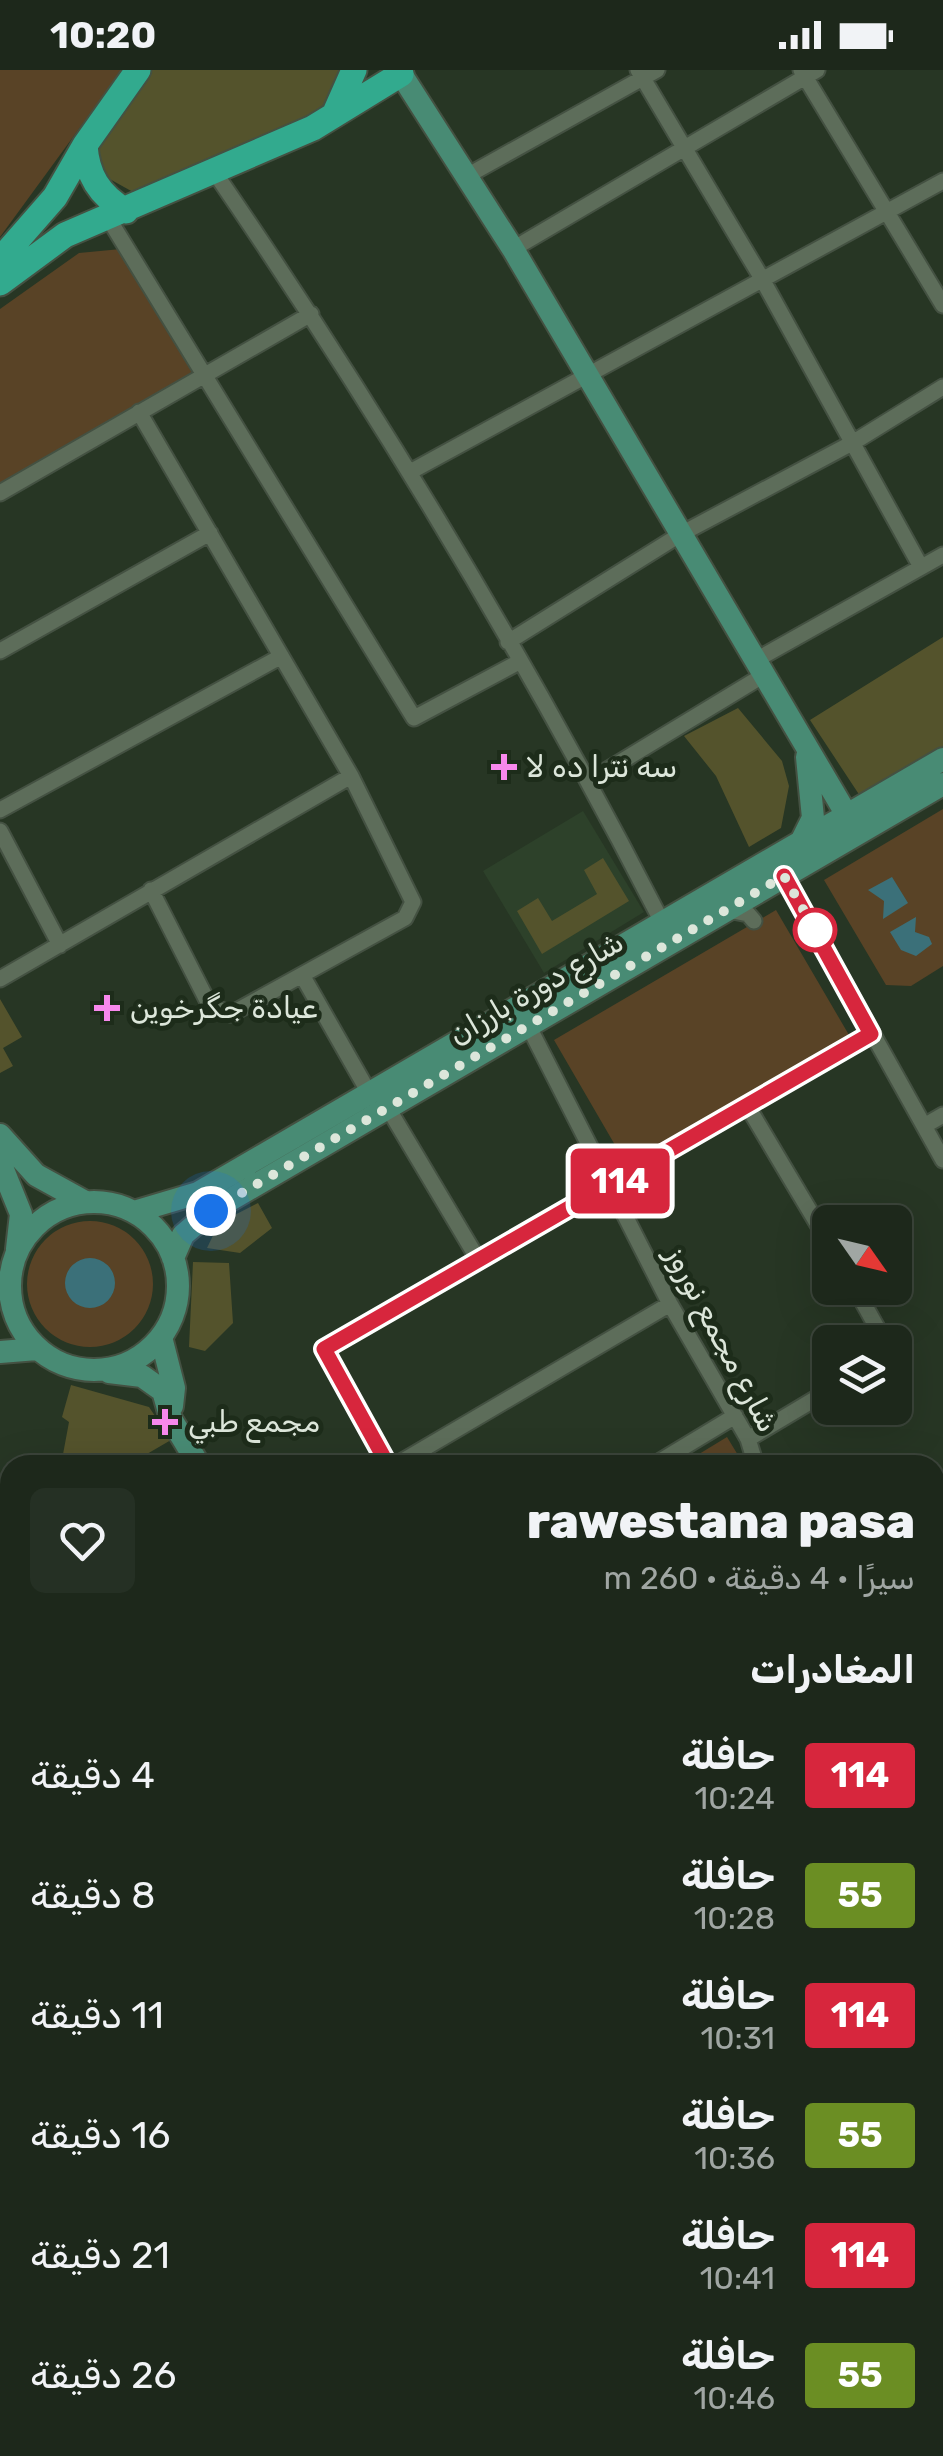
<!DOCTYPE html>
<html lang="ar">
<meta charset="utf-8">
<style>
:root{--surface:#1d281b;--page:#253024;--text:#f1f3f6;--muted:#a0a6a3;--line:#3b443a}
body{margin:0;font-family:Rubik,Cairo,sans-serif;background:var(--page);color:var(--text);direction:rtl;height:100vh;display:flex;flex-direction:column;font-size:38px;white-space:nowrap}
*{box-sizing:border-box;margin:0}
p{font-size:32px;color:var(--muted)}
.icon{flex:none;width:55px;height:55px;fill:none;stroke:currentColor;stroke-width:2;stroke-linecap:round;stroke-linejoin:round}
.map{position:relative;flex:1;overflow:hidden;direction:ltr}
.drawer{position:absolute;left:0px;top:1385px;width:945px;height:1002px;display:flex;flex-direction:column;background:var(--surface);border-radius:30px 30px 0 0;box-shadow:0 10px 40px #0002,0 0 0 2px var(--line);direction:rtl}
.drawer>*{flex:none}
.badge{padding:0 20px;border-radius:8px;font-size:35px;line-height:65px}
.needle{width:65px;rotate:124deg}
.buttons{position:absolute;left:812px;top:1135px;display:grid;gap:20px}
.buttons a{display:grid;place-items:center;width:100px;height:100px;border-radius:15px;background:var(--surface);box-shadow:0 10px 40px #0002,0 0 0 2px var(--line);font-size:50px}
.you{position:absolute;width:50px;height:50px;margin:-25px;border:8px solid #fff;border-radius:50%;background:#1a73e8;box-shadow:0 0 0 15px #1a73e833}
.map>.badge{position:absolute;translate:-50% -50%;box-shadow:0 0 0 5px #fff}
h2{padding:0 30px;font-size:38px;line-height:90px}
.round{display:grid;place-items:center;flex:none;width:105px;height:105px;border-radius:15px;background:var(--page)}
.head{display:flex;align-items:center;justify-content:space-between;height:170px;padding:0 30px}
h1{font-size:48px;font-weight:800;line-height:75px}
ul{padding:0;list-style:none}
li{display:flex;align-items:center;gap:30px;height:120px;padding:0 30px}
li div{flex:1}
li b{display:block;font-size:38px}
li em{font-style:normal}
li .badge{min-width:110px;font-weight:700;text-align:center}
.status{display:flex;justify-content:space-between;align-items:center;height:70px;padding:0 50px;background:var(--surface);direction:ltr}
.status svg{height:28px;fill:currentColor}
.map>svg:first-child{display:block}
.built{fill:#2d412a}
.green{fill:#594326}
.water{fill:#3b7079}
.building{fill:#54532c}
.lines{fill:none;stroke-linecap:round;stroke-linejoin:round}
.minor-casing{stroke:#445142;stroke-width:19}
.secondary-casing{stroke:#445142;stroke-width:26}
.primary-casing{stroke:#445142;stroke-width:29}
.minor{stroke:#5d6d5a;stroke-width:15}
.secondary{stroke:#488b74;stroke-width:22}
.primary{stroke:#32aa8e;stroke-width:25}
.line-casing{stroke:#fff;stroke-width:22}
.line{stroke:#d7263d;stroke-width:15}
.walk{stroke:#dce6da;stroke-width:10;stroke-dasharray:0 18}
.poi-dot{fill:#f788ec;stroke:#1d2c1a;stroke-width:4}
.stop-dot{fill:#fff;stroke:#d7263d;stroke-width:5}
.labels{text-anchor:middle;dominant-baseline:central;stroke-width:10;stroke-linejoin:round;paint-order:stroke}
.poi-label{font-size:30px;fill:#dce6da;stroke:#1d2c1a;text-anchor:start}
.street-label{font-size:30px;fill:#dce6da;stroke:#1d2c1a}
</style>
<div class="status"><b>10:20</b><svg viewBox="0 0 49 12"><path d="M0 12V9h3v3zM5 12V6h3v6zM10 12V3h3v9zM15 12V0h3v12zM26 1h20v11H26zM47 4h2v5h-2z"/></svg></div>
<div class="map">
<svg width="943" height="2386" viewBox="0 0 943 2386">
<rect width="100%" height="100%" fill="#273624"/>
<path class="built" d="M 583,741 L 644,842 L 544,903 L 483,801 Z"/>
<path class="green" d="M 0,0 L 122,0 L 0,167 Z
M 121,179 L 193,304 L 0,418 L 0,239 L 79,183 Z
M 943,739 L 943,896 L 911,916 L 886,915 L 824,810 Z
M 776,840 L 849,965 L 626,1094 L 554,970 Z
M27 1214a63 63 0 1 1 126 0a63 63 0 1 1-126 0Z
M 727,1367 L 744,1395 L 681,1395 Z
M 10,1880 L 10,1990 L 0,1996 L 0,1886 Z"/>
<path class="water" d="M 892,807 L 908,833 L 883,849 L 884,831 L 868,820 Z
M 916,847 L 915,862 L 929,867 L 932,874 L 916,886 L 901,880 L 890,862 Z
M65 1213a25 25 0 1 1 50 0a25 25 0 1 1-50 0Z"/>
<path class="building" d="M 151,0 L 340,0 L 325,38 L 133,122 L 106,107 L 97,74 Z
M 943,567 L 943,684 L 862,729 L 810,650 Z
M 738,638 L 782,691 L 789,716 L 781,758 L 749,777 L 716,706 L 684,666 Z
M 603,788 L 629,831 L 542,884 L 517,841 L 538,828 L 552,851 L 597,824 L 584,800 Z
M 0,929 L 22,967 L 3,978 L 13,996 L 0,1003 Z
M 258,1133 L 272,1158 L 240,1183 L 207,1178 L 219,1153 Z
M 193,1192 L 229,1193 L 233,1253 L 205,1281 L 189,1277 Z
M 71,1315 L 149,1337 L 171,1370 L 128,1395 L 61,1395 L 69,1352 L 62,1347 Z
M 943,1639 L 943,1693 L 940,1695 L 935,1684 L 935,1644 Z
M 939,1809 L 943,1815 L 943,1862 L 935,1867 L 935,1810 Z"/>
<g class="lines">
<g class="minor-casing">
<path id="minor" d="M 638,0 L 761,207 L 921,497
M 801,0 L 943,235
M 213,100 C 378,341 529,592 662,852
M 465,107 L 657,0
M 107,146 L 414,648 L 519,592
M 513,179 L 817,0
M 139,342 L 351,706 L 413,832 L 405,848 L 231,944 L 210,936 L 151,820
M 410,402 L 943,111
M 0,423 L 311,244
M 508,572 L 681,464 L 854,372 L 943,317
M 0,581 L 210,463
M 756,590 L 943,485
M 589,711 L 764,605
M 0,740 L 280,587
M 0,761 L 60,875
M 784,805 L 943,1090
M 728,840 L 748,844 L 754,851
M 302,905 L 368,1021
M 0,909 L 351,706
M 528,955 L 670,1234 L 748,1369 L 756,1395
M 748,1037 L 830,1175
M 388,1038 L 479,1191
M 924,1056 L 943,1045
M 855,1218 L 885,1272
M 748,1369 L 830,1320
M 388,1395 L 324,1279 L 871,964
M 396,1395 L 670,1234
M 654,1395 L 735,1346
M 935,1427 L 943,1422
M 0,1519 L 10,1513
M 935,1631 L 943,1626
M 0,1681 L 10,1675
M 935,1713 L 943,1708
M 935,1731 L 943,1743
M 0,1863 L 10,1858
M 935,1893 L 943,1888
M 0,2006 L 10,1999
M 935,2007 L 943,2019
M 0,2081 L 10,2097
M 935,2261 L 943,2273
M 0,2370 L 10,2386
M 187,2378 L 193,2386
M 606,2378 L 611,2386
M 253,2386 L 265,2378
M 509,2386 L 520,2378"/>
</g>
<g class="secondary-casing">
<path id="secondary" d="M 401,4 L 513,179 L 848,747
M 800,774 L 813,748 L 807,687
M 0,1065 L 36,1105 L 85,1132
M 0,1092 L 21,1144 L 17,1179
M10 1216a84 84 0 1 1 168 0a84 84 0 1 1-168 0Z
M 134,1142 L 198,1123 L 943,689
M 173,1188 L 183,1165 L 211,1141 L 943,714
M 161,1267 L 174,1318 L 172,1336
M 0,1282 L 37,1279
M 109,1302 L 142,1306 L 163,1321 L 171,1349 L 199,1395
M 795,2378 L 800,2386"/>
</g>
<g class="primary-casing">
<path id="primary" d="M 334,45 L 354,0
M 85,75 C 87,105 99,125 126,141
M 0,190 L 55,127 L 85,75 L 138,0
M 0,213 L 65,165 L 313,58 L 401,4 L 399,0"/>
</g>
<use href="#minor" class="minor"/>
<use href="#secondary" class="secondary"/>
<use href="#primary" class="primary"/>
</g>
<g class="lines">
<g class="line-casing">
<path id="line" d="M 388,1395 L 324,1279 L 871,964 L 784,806"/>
</g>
<use href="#line" class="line"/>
<path class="walk" d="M 211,1141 L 784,806 L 815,860"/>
</g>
<g class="poi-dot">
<path d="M499 682h10v10h10v10h-10v10h-10v-10h-10v-10h10z"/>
<path d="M102 923h10v10h10v10h-10v10h-10v-10h-10v-10h10z"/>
<path d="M160 1337h10v10h10v10h-10v10h-10v-10h-10v-10h10z"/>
</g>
<circle class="stop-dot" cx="815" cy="860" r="20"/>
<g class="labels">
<g class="poi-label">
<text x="526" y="697">سه نترا ده لا</text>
<text x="130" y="938">عيادة جگرخوين</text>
<text x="188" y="1352">مجمع طبي</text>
</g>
<g class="street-label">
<text transform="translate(536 918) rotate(-30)">شارع دورة بارزان</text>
<text transform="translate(722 1269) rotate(62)">شارع مجمع نوروز</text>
</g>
</g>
</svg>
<div class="buttons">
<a><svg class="needle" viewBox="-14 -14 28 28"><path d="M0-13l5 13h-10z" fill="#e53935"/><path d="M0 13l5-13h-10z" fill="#a0a6a3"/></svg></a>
<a><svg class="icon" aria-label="layers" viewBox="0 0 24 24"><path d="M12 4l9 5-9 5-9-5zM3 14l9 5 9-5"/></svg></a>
</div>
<div class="you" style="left:211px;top:1141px"></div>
<b class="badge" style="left:620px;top:1111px;background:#d7263d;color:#fff">114</b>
<section class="drawer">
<div class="head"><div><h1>rawestana pasa</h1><p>سيرًا · 4 دقيقة · 260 m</p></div><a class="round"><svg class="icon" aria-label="heart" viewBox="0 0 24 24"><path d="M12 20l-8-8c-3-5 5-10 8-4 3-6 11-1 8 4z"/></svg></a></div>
<h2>المغادرات</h2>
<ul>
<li><span class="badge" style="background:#d7263d;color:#fff">114</span><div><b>حافلة</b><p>10:24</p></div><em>4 دقيقة</em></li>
<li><span class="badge" style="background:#6b8e23;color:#fff">55</span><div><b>حافلة</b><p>10:28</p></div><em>8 دقيقة</em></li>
<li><span class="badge" style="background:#d7263d;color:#fff">114</span><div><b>حافلة</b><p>10:31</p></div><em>11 دقيقة</em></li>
<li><span class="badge" style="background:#6b8e23;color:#fff">55</span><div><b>حافلة</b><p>10:36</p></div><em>16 دقيقة</em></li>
<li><span class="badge" style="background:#d7263d;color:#fff">114</span><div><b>حافلة</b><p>10:41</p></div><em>21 دقيقة</em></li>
<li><span class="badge" style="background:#6b8e23;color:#fff">55</span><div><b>حافلة</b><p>10:46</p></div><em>26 دقيقة</em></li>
</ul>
</section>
</div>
